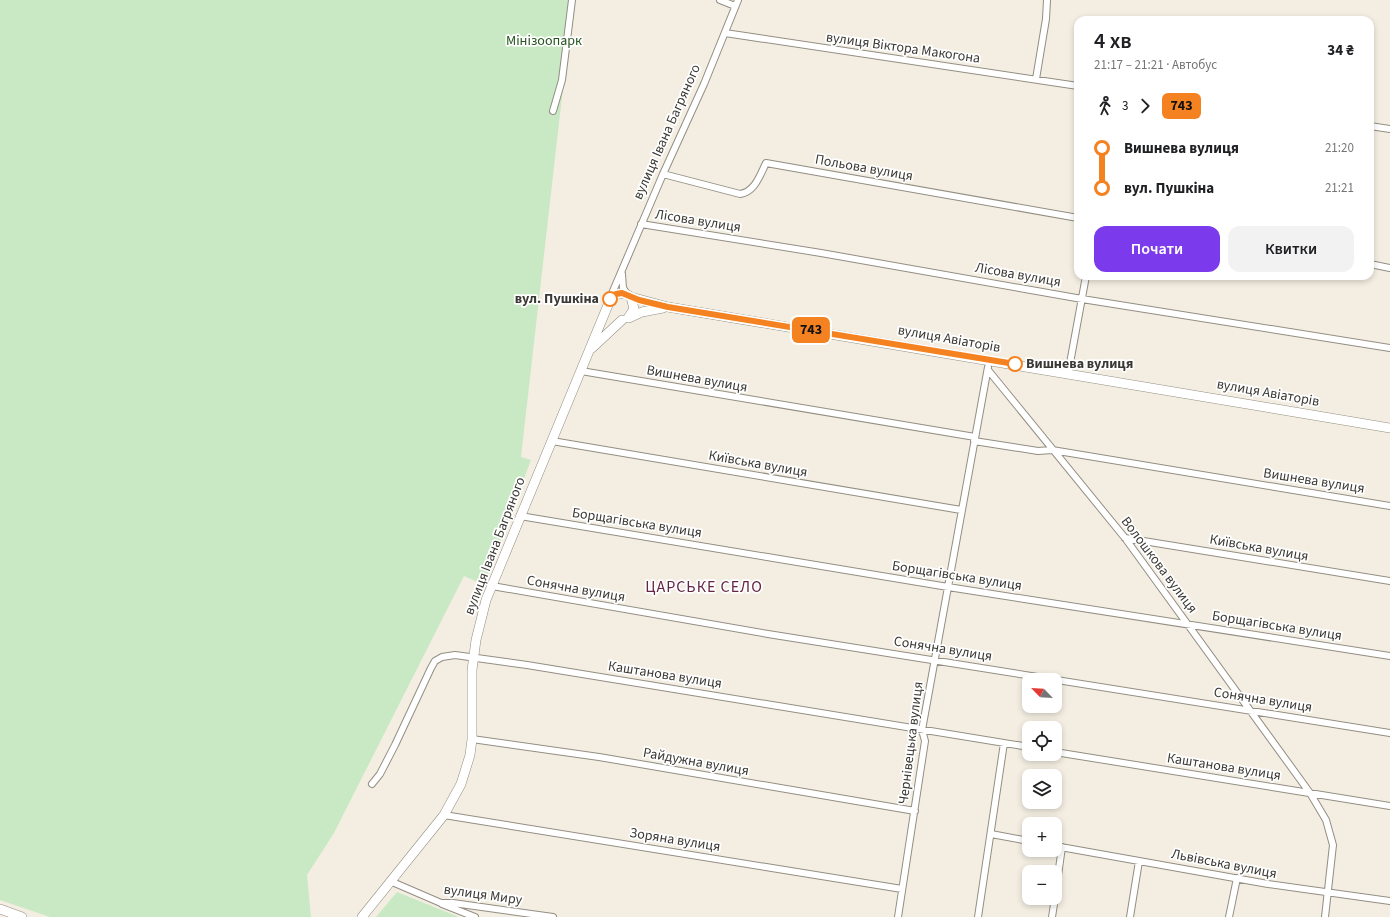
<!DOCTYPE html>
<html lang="uk">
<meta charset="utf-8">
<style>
:root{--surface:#fff;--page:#f2f2f2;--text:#202124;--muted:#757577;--accent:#7c3aed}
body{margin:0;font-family:"Source Sans 3",sans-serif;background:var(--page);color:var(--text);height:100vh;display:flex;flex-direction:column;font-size:15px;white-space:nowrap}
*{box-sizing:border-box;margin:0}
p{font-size:13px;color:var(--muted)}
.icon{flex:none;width:22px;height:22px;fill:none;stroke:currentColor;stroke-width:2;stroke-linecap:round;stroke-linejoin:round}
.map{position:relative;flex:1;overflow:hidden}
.panel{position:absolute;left:1074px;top:16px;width:300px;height:264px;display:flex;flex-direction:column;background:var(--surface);border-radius:12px;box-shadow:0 2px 6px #0003}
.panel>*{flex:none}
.badge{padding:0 8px;border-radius:6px;font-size:14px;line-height:26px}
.needle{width:26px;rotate:295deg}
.buttons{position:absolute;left:1022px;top:673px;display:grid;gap:8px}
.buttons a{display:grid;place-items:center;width:40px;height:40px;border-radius:8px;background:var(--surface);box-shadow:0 2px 6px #0003;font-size:20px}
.map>.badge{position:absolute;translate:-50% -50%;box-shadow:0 0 0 2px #fff}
.legs{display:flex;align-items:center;gap:6px;height:44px;padding:0 20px;font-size:13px}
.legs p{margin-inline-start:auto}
.head{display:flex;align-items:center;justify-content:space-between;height:68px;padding:0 20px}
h1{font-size:22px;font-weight:600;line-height:30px}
.button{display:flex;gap:8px;margin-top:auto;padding:8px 20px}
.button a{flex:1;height:46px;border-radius:12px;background:var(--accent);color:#fff;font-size:16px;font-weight:600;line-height:46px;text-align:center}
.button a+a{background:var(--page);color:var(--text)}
ul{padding:0 20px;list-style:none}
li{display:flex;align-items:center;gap:14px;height:40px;font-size:15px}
li i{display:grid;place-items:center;width:6px;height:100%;margin:0 5px;background:currentColor}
li i::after{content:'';width:10px;height:10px;margin:-5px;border:3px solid;border-radius:50%;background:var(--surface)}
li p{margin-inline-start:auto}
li:first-child i{background:linear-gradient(#0000 50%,currentColor 0)}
li:last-child i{background:linear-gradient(currentColor 50%,#0000 0)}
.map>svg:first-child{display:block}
.green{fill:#c9e9c4}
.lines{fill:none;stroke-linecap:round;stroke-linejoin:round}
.minor-casing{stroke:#938e83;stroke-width:8}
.secondary-casing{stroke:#938e83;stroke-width:10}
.minor{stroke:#fff;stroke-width:6}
.secondary{stroke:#fff;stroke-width:9}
.line-1-casing{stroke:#fff;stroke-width:9}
.line-1{stroke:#f58220;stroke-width:6}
.stop-1-dot{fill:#fff;stroke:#f58220;stroke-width:2}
.labels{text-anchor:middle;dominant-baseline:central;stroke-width:3.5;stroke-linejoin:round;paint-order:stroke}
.park-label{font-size:14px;fill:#265420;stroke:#fff}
.street-label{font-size:14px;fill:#3b3934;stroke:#fff}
.stop-label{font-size:14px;font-weight:bold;fill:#3b3934;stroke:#fff;text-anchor:end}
.quarter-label{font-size:16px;letter-spacing:1px;fill:#642443;stroke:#fff}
</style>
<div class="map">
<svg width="1390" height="917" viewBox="0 0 1390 917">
<rect width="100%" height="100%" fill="#f4eee2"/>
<path class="green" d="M 0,0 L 573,0 L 521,457 L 531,460 L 484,585 L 464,576 L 334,833 L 307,875 L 311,917 L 50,917 L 0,900 Z
M 397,892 L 459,917 L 376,917 Z"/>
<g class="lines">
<g class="minor-casing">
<path id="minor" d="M 720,0 L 735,6
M 725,33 L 1078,86
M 1036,79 L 1046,19 L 1047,0
M 553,111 L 562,80 L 572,0
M 1370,126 L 1390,129
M 663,174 L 740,194 C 755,192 760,175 766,163 L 1078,218
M 641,224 L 821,253 L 1082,299 L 1390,348
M 1370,264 L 1390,268
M 622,274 L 623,288 L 627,294
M 610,298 L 663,174 L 704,84 L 738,0
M 988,370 L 1125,538 L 1310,793 L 1326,820 L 1333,845 L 1325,917
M 581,371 L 975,437
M 1068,374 L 1086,276
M 552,441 L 961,510
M 974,441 L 1038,451 L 1052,450 L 1390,506
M 520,516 L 948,587 L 1390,656
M 1125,538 L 1390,581
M 492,586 L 768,634 L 1390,733
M 472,739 L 599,757 L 915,811
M 1055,752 L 1390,806
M 372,784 L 380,774 L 395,745 L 431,668 L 435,661 L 442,657 L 455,655 L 527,665 L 1029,747
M 444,815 L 902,889
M 991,834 L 1029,841
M 1055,846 L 1268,884 L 1390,901
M 390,881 L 441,903 L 453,903 L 553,917
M 1055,897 L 1062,847
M 442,904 L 475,917
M 898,917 L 925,741 L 922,730 L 988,367
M 978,917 L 1004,743
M 1052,917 L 1055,898
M 1130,917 L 1139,861
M 1229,917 L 1237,878"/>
</g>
<g class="secondary-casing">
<path id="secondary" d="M 631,297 L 668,307 L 1390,428
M 609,301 C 615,293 623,291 631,297 L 634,309 L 628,318
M 629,318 L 642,312 L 663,308
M 592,348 L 622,320
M 0,909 L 22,917
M 362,917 L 444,815 L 461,784 L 470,755 L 472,739 L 472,670 L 476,640 L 486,600 L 608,305"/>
</g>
<use href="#minor" class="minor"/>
<use href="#secondary" class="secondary"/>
</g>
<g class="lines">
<g class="line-1-casing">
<path id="line-1" d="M 610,299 L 616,294 L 622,293 L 639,300 L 668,307 L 1015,364"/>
</g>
<use href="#line-1" class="line-1"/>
</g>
<g class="stop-1-dot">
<circle cx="610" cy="299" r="7"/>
<circle cx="1015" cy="364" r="7"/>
</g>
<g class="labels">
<g class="park-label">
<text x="544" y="41">Мінізоопарк</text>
</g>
<g class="street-label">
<text transform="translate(903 48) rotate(8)">вулиця Віктора Макогона</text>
<text transform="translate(667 132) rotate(-66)">вулиця Івана Багряного</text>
<text transform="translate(864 168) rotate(10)">Польова вулиця</text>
<text transform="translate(698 221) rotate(9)">Лісова вулиця</text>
<text transform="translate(1018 275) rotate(10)">Лісова вулиця</text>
<text transform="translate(949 339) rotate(10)">вулиця Авіаторів</text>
<text transform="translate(697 379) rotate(10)">Вишнева вулиця</text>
<text transform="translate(1268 393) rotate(10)">вулиця Авіаторів</text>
<text transform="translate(758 464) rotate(10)">Київська вулиця</text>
<text transform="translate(1314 481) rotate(9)">Вишнева вулиця</text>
<text transform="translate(637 523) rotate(9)">Борщагівська вулиця</text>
<text transform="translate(495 546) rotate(-69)">вулиця Івана Багряного</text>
<text transform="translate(1259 548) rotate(10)">Київська вулиця</text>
<text transform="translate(1159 565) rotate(53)">Волошкова вулиця</text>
<text transform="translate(957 576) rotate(9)">Борщагівська вулиця</text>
<text transform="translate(576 589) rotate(10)">Сонячна вулиця</text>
<text transform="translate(1277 626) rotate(9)">Борщагівська вулиця</text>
<text transform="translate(943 649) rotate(9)">Сонячна вулиця</text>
<text transform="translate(665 675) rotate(9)">Каштанова вулиця</text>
<text transform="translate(1263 700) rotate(9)">Сонячна вулиця</text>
<text transform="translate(911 743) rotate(-83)">Чернівецька вулиця</text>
<text transform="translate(696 762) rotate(10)">Райдужна вулиця</text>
<text transform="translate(1224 767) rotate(9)">Каштанова вулиця</text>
<text transform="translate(675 840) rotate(9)">Зоряна вулиця</text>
<text transform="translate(1224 864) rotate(11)">Львівська вулиця</text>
<text transform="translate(483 895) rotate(8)">вулиця Миру</text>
</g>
<g class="stop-label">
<text x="599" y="299">вул. Пушкіна</text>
<text x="1026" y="364" text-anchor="start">Вишнева вулиця</text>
</g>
<g class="quarter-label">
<text x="704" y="587">ЦАРСЬКЕ СЕЛО</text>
</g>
</g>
</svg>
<div class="buttons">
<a><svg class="needle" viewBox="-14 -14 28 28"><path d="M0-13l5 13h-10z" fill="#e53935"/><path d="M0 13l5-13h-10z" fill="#757577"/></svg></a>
<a><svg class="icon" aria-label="locate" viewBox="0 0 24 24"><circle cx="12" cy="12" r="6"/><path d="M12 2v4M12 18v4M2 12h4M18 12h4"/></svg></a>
<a><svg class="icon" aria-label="layers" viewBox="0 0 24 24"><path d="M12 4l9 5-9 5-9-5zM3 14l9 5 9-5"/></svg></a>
<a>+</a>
<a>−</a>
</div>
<b class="badge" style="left:811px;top:330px;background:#f58220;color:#111">743</b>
<section class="panel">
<div class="head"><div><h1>4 хв</h1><p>21:17 – 21:21 · Автобус</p></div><b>34 ₴</b></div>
<div class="legs"><svg class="icon" aria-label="walk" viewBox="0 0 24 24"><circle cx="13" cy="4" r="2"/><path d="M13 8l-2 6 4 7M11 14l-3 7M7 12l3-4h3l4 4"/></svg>3<svg class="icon" aria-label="forward" viewBox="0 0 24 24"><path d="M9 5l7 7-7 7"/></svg><b class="badge" style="background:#f58220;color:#111">743</b></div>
<ul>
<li><i style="color:#f58220"></i><b>Вишнева вулиця</b><p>21:20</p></li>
<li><i style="color:#f58220"></i><b>вул. Пушкіна</b><p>21:21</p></li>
</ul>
<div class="button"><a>Почати</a><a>Квитки</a></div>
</section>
</div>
